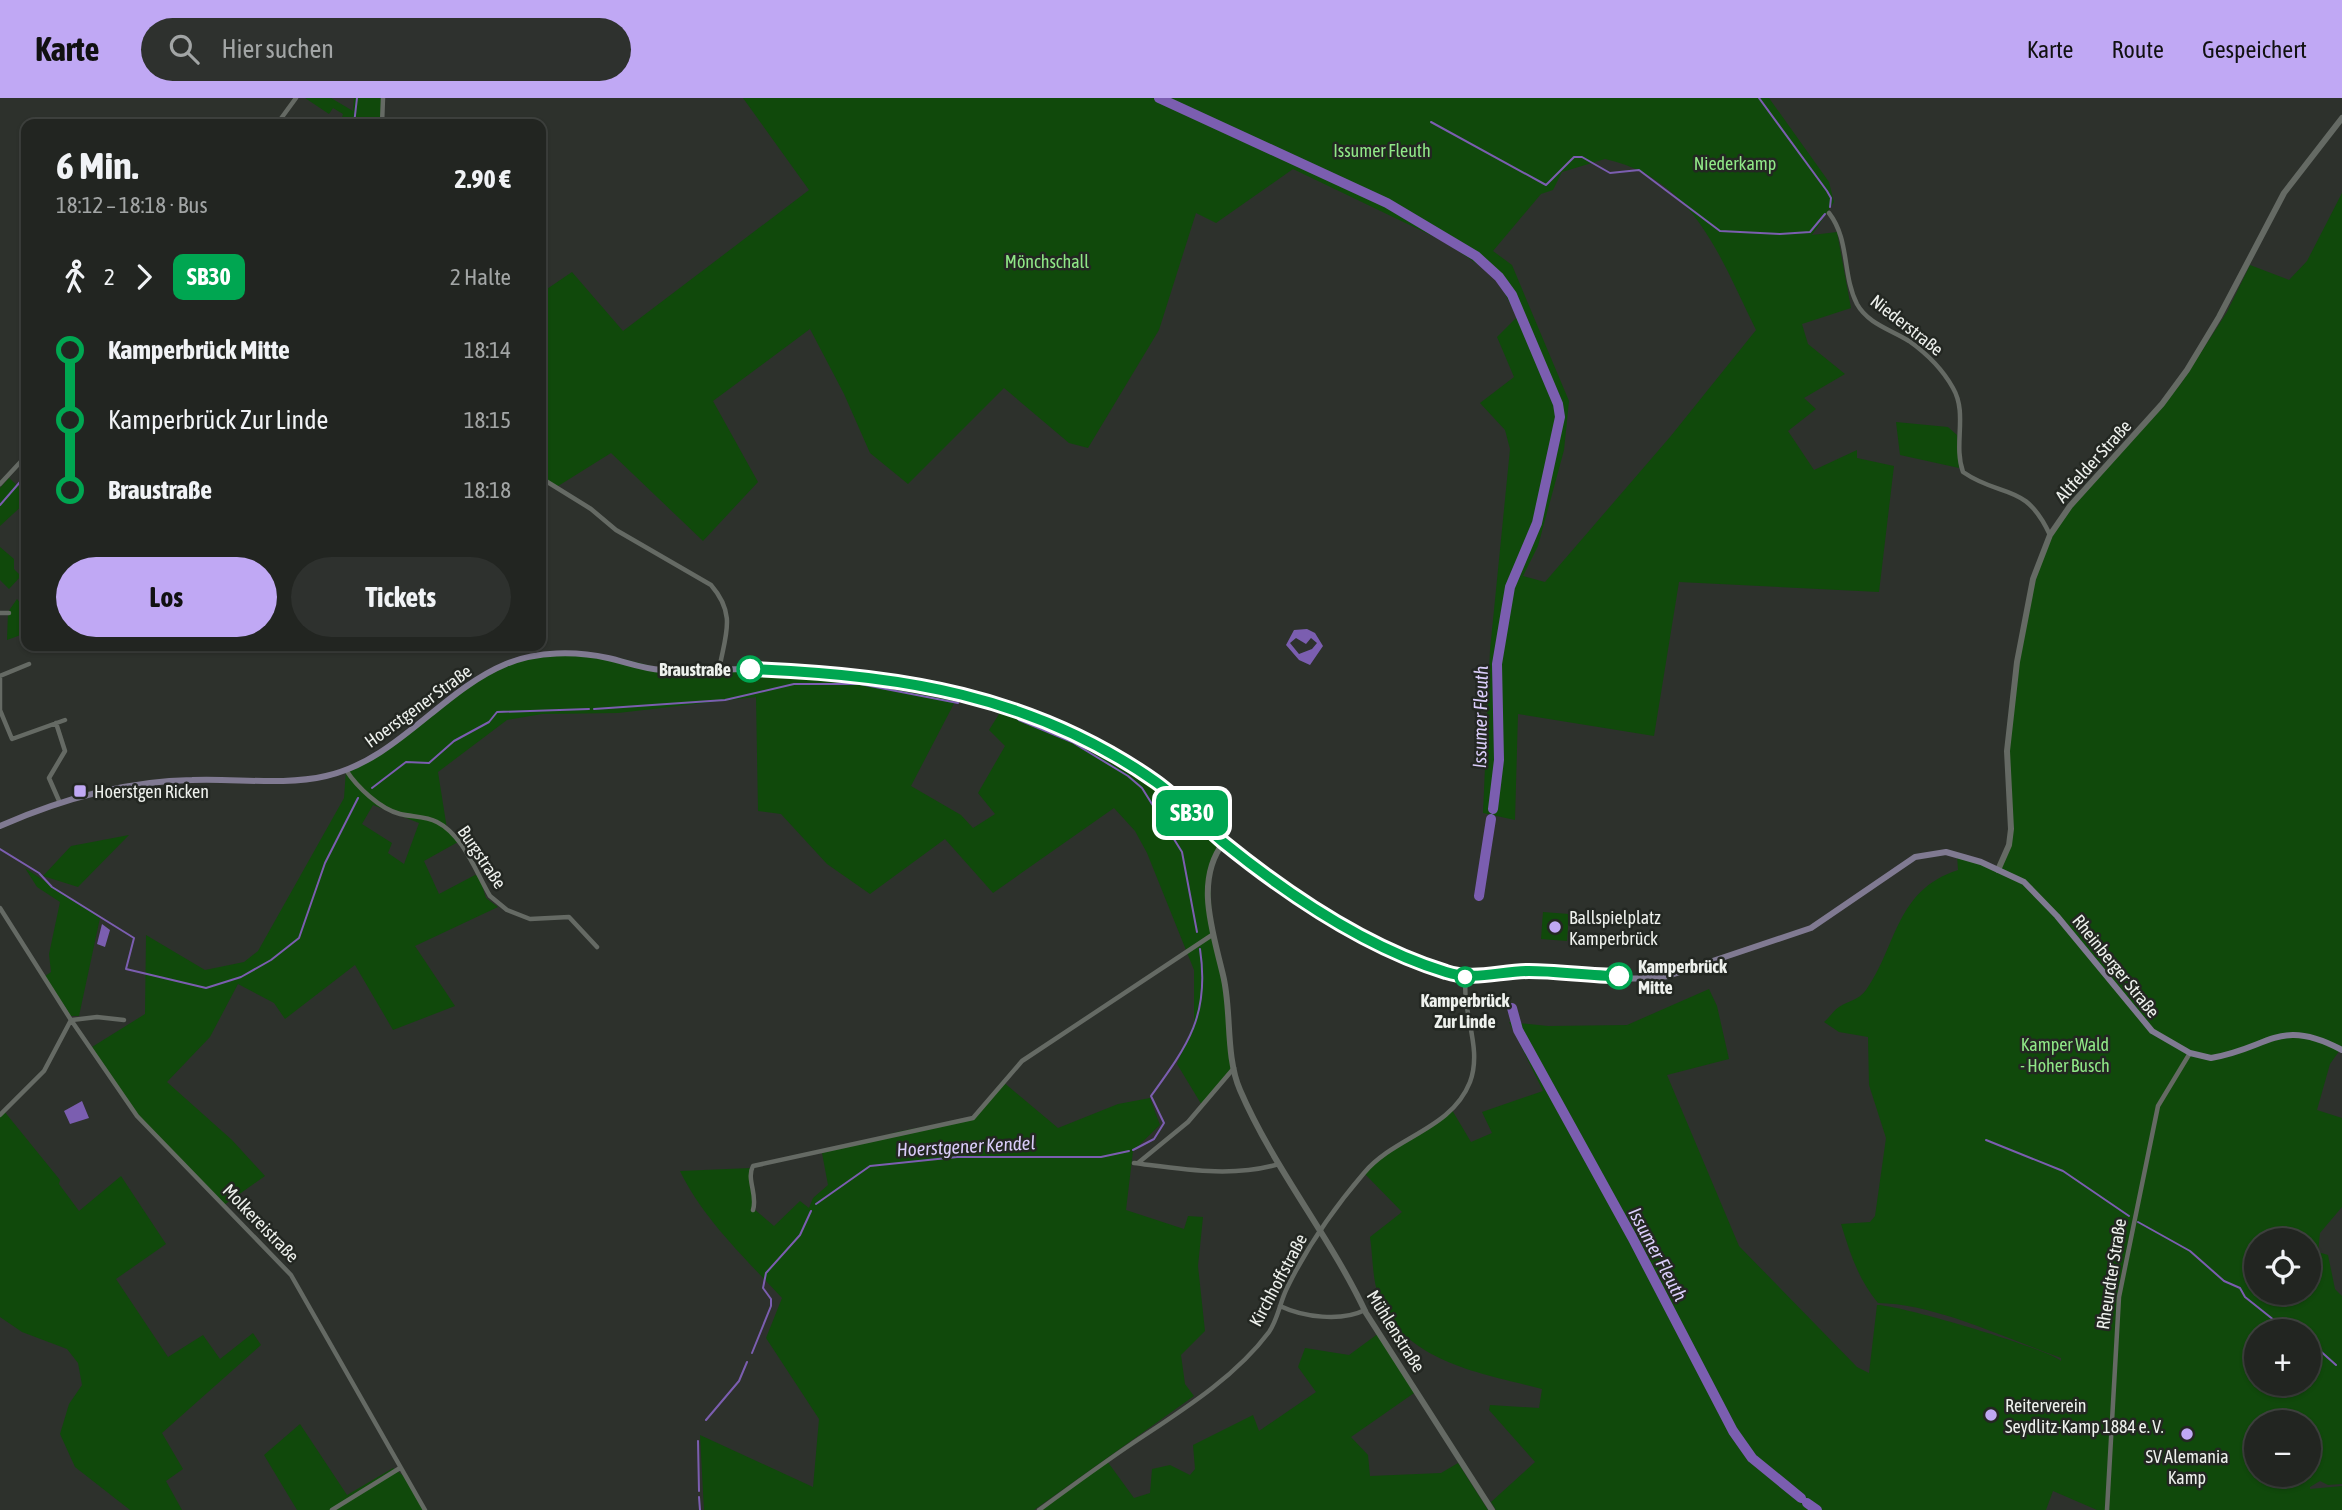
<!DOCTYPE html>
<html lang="de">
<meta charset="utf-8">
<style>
:root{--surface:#222521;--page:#2e312e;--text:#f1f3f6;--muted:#a2a5a5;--line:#3f423f;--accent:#c0a8f4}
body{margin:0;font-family:"Asap Condensed",sans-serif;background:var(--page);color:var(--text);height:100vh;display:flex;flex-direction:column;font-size:26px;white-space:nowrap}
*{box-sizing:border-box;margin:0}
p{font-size:23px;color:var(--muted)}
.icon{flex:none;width:38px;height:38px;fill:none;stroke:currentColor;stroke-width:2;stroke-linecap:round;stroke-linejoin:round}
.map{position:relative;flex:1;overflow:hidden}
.details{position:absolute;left:21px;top:21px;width:525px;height:532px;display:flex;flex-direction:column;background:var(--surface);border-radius:14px;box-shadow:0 2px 5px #0004,0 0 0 2px var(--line)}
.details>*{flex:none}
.badge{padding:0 14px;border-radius:10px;font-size:24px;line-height:46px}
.buttons{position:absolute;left:2244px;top:1130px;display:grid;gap:14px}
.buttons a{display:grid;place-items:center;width:77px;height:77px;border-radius:50%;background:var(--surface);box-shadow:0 2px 5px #0004,0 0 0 2px var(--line);font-size:35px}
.map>.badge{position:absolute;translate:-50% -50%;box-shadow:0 0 0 4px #fff}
.legs{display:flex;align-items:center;gap:10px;height:77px;padding:0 35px;font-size:23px}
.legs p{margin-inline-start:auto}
.summary{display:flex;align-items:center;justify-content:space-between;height:119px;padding:0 35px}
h1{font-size:38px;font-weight:700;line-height:52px}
.action{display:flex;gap:14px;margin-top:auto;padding:14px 35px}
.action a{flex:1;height:80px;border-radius:42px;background:var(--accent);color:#111;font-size:28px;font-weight:700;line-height:80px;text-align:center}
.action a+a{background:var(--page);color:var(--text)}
ul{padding:0 35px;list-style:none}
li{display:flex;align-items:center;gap:24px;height:70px;font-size:26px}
li i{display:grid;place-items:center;width:10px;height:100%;margin:0 9px;background:currentColor}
li i::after{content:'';width:18px;height:18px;margin:-9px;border:5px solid;border-radius:50%;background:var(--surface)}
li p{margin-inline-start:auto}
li:first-child i{background:linear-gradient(#0000 50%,currentColor 0)}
li:last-child i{background:linear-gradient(currentColor 50%,#0000 0)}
header{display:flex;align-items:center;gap:42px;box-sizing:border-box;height:98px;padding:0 35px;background:var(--accent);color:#111}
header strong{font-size:33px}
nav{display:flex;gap:38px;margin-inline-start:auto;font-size:24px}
.search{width:490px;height:63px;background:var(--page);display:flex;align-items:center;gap:18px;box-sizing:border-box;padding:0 24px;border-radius:38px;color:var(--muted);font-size:26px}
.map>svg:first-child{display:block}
.green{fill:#10490b;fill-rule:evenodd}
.water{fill:#7b5eb0;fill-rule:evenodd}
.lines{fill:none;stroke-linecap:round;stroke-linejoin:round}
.stream{stroke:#7b5eb0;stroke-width:2}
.river{stroke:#7b5eb0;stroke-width:10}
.minor{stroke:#656a64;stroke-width:4.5}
.tertiary{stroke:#656a64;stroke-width:6}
.secondary{stroke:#807a92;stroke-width:6}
.line-1-casing{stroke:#fff;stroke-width:16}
.line-1{stroke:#00a651;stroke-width:10}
.stop-1-dot{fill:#fff;stroke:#00a651;stroke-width:3.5}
.poi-dot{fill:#c0a8f4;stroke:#232722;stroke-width:2.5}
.labels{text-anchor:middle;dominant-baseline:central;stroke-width:5;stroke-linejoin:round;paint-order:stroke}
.park-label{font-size:18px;fill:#90e887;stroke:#232722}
.street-label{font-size:18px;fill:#eef1ed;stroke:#232722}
.stop-label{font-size:18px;font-weight:bold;fill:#eef1ed;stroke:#232722;text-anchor:end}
.poi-label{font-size:18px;fill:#eef1ed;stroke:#232722;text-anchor:start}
.water-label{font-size:19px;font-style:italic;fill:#dacdfa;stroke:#232722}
</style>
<header>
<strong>Karte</strong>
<div class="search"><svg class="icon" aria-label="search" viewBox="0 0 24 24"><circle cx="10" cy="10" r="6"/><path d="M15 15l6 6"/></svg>Hier suchen</div>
<nav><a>Karte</a><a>Route</a><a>Gespeichert</a></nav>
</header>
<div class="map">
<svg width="2342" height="1412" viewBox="0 0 2342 1412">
<rect width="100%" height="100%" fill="#2d312c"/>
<path class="green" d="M 305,0 L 331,0 L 353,13 L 354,0 L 383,0 L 382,26 L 340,26 L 343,16 L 333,10 L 329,16 Z
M 743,0 L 1769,0 L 1829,84 L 1834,104 L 1812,137 L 1837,134 L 1851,210 L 1802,226 L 1808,246 L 1845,276 L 1804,300 L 1816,311 L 1788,333 L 1814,372 L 1857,352 L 1857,360 L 1894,368 L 1879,494 L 1679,484 L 1654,638 L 1518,616 L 1515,722 L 1483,715 L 1490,552 L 1510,351 L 1505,332 L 1480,305 L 1514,279 L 1497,239 L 1517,219 L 1496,179 L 1445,144 L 1293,71 L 1216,125 L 1196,115 L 1159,232 L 1088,350 L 1069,345 L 1004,290 L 908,386 L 870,355 L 844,296 L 810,231 L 713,303 L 758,384 L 703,443 L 611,355 L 555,390 L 541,380 L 541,195 L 572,174 L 623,233 L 809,92 ZM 1605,61 C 1694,81 1719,157 1756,232 L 1670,339 L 1545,484 L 1523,478 L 1538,448 L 1564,352 L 1569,303 L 1512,167 L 1493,153 L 1541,96 L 1553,92 L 1562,74 Z
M 2342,95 L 2342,949 L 2330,966 L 2317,1012 L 2342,1020 L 2342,1109 L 2320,1135 L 2318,1154 L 2328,1157 L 2335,1191 L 2342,1198 L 2342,1386 L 2328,1387 L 2320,1383 L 2310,1389 L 2310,1391 L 2342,1388 L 2342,1412 L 2097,1412 L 2053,1393 L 2046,1412 L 1496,1412 L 1491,1404 L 1535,1364 L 1489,1312 L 1490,1307 L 1539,1310 L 1542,1291 C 1482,1275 1405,1265 1379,1199 C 1372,1181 1373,1158 1370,1139 L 1402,1114 L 1364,1075 L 1377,1061 L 1452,1012 L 1471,1044 L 1492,1035 L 1482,1014 L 1543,993 L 1509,924 L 1548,928 L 1627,927 L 1709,891 L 1717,908 L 1729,961 L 1667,977 L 1739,1148 L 1857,1269 L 1869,1275 L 1877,1207 C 1900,1207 2049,1251 2061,1263 L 2061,1260 C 2005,1240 1936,1206 1878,1205 C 1858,1181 1850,1155 1841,1126 L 1870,1124 L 1875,1118 L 1886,1040 L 1869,987 L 1868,939 L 1839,934 L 1824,924 C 1829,920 1834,912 1839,909 C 1849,902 1858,903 1866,892 C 1897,849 1895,792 1958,772 L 1957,757 L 1999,772 L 2009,747 L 2007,653 L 2025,512 L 2051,438 L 2071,410 L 2180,287 L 2227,214 L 2250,167 L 2289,182 L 2307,163 ZM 2256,1143 L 2308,1143 L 2308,1195 L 2256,1195 ZM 2256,1234 L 2308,1234 L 2308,1286 L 2256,1286 ZM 2256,1325 L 2308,1325 L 2308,1377 L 2256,1377 Z
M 1896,324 L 1948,329 L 1957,337 L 1959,370 L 1900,357 Z
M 9,380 L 26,395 L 26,404 L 0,428 L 0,390 Z
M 0,449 L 14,461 L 14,471 L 21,478 L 9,491 L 0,482 Z
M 17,501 L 26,512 L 26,535 L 7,542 L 8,514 Z
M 532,558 L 611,558 L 660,570 L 860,578 L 960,594 L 911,688 L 961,717 L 973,730 L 995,716 L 978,695 L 1005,648 L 989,632 L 1004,608 L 1127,665 L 1157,685 L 1224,744 L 1210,765 L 1212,837 L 1224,878 L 1235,969 L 1203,1009 L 1177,966 L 1194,925 L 1194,872 L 1147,755 L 1135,733 L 1114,710 L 993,795 L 945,741 L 870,796 L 827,766 L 781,716 L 758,713 L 756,599 L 618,615 L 542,616 L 507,622 L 438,674 L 447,731 L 458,744 L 424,763 L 439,796 L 475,777 L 479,778 L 486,800 L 498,809 L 415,848 L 455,908 L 393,932 L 355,867 L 285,921 L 274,905 L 238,886 L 210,939 L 167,984 L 232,1042 L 265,1078 L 224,1107 L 137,1018 L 92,949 L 145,916 L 146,837 L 205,872 L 244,864 L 258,853 L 344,700 L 346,672 L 363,664 L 483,578 ZM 373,707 L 419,725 L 404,766 L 388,755 L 392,745 L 362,726 Z
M 129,737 L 78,789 L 43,778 L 71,748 Z
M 25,770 L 100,820 L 79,918 L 71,918 L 45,878 L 51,874 L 49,856 L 60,804 L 37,789 Z
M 1543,814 L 1569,816 L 1567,843 L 1541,841 Z
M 1002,983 L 1058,1030 L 1118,1006 L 1150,1000 L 1160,1027 L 1133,1053 L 1126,1112 L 1184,1131 L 1188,1118 L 1203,1119 L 1198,1168 L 1205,1233 L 1181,1257 L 1185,1286 L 1194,1298 L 1034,1412 L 704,1412 L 700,1337 L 813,1389 L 819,1321 L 766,1240 L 782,1200 C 746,1161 703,1121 680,1073 L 751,1070 L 753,1110 L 774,1128 L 800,1103 L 809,1110 L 813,1100 L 828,1087 L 822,1055 L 901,1033 L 973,1020 Z
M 4,1013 L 60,1082 L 59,1086 L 79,1113 L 121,1078 L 166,1146 L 116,1181 L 168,1259 L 203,1237 L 220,1261 L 253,1235 L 261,1247 L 162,1335 L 183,1371 L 166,1383 L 182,1412 L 130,1412 L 75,1369 L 60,1336 L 69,1306 L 82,1287 L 78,1265 L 67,1251 L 22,1234 L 0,1219 L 0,1017 Z
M 1379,1235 L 1417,1293 L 1351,1339 L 1368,1357 L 1370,1378 L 1441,1375 L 1458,1365 L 1488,1412 L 1039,1412 L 1107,1363 L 1134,1400 L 1150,1395 L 1152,1371 L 1170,1367 L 1190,1377 L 1195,1371 L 1193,1347 L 1253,1317 L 1259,1333 L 1316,1294 L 1298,1269 L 1305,1250 L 1349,1257 Z
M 300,1326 L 347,1397 L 393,1370 L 405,1379 L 425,1412 L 297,1412 L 264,1357 Z"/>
<path class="water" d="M 1307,531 L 1315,535 L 1323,548 L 1310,567 L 1299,562 L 1286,547 L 1294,532 ZM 1296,540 L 1306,546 L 1311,540 L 1317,545 L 1312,551 L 1299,556 L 1290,545 Z
M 102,826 L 110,832 L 105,849 L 97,846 Z
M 82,1003 L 89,1020 L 70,1026 L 64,1013 Z"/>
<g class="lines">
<path class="stream" d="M 1759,0 L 1827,93 L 1831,100 L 1830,109
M 1431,24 L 1546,87 L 1574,59 L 1582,59 L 1610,75 L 1639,72 L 1720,133 L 1780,136 L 1810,134 L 1825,116
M 354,26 L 357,0
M 0,407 L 26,377
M 594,611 L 725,602 L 794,586 L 860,586 L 958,605
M 1019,622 L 1072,644 L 1128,678 L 1142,690 L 1182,754 L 1197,834
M 372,690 L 406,664 L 429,665 L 454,643 L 489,624 L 497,614 L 589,611
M 0,751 L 39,775 L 52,789 L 134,840 L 126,871 L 206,890 L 241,879 L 271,862 L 299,840 L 325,765 L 358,700
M 1986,1042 L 2063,1073 L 2129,1118
M 1133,1052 L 1154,1041 L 1164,1025 L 1151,998 C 1188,947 1210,917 1200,851
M 816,1106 L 870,1068 L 957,1059 L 1101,1059 L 1129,1053
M 2138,1124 L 2190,1153 L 2224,1183 L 2240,1190 L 2245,1199 L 2289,1234
M 2308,1242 L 2336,1267
M 752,1255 L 771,1208 L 771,1201 L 763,1190 L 766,1175 L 800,1137 L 811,1113
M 706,1322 L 739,1283 L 747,1264
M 698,1343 L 699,1393
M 699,1399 L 700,1412"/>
<path class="river" d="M 1159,0 L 1387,105 L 1476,158 L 1499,179 L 1512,197 L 1558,306 L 1560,319 L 1537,425 L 1510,489 L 1497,566 L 1499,662 L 1493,711
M 1479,798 L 1491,721
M 1512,910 L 1518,932 L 1632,1139 L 1733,1333 L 1752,1360 L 1801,1400
M 1807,1405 L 1817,1412"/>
<path class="minor" d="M 277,26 L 296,0
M 382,26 L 383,0
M 1829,115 C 1850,142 1842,177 1857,206 C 1868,226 1892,232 1909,243 C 1926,255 1943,272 1953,290 C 1968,316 1953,346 1963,374 C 2002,401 2025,383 2050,437
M 541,380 L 591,411 L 616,432 L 711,487 C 737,517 725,537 719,572
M 0,386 L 26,358
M 0,515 L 9,515
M 0,578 L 0,612 L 12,641 L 65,622
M 0,578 L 29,566
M 56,625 L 65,653 L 49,680 L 60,705
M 346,672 C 357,689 380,711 400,716 C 412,719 426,718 437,724 C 463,737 476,774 490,798 L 507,812 L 530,821 L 569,819 L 597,849
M 0,810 L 71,922 L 137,1018 L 291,1177 L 425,1412
M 72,922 L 97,919 L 124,922
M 0,1017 L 44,973 L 71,922
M 1134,1065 C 1182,1071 1232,1080 1279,1066
M 1138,1065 L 1188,1024 L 1234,970
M 753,1112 C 758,1097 746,1081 753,1068 L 973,1020 L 1022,963 L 1212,837
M 1280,1208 C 1303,1219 1341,1224 1365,1212
M 332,1412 L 400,1370
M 1039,1412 C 1069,1390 1099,1368 1130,1347 C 1178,1315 1234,1281 1269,1234 C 1278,1221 1280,1204 1287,1190 C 1307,1149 1334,1110 1364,1075 C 1395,1038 1451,1032 1470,984 C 1483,949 1461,914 1466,879
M 2107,1412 L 2119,1199 L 2158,1008 L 2190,955"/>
<path class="tertiary" d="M 1224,744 C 1194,782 1213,834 1223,877 C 1232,913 1225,957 1240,992 C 1274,1071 1330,1138 1366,1215 L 1492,1412
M 1998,772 L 2009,747 L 2011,731 L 2007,653 L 2017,564 L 2033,481 L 2050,437 L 2070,408 L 2162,306 L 2187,272 L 2219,219 L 2284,95 L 2342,20"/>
<path class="secondary" d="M 0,728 C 59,702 127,683 192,682 C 235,680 283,688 326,678 C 397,662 441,593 506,566 C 537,553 576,553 608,560 C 626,564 643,571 662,572 C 691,575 719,571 749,571 C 857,573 966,585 1065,632 C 1097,647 1132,665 1161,688 C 1183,706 1203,728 1226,746 C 1294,798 1366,852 1450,875 C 1476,881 1501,873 1526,873 C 1573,872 1622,886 1668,878 L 1811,830 L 1915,759 L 1946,754 L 1981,764 L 2024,784 L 2057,818 L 2152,933 L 2190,955 L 2211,960 C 2269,951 2279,918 2342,952"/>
</g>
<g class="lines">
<g class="line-1-casing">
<path id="line-1" d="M 750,571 C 897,576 1033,597 1156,684 C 1181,702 1200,725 1223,744 C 1287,796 1367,850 1446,874 C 1473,883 1501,873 1529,873 C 1559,873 1589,878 1619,878"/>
</g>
<use href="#line-1" class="line-1"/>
</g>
<g class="stop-1-dot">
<circle cx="750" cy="571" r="12"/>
<circle cx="1619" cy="878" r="12"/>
<circle cx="1465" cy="879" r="9"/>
</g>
<g class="poi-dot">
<rect x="73" y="686" width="14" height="14" rx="3.5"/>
<circle cx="1555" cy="829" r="7"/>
<circle cx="1991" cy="1317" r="7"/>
<circle cx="2187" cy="1336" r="7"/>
</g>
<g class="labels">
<g class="park-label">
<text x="1382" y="52">Issumer Fleuth</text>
<text x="1735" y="65">Niederkamp</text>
<text x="1047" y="163">Mönchschall</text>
<text x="2065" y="946">Kamper Wald<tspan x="2065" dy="21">- Hoher Busch</tspan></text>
</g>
<g class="street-label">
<text transform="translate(1907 227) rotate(38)">Niederstraße</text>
<text transform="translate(2093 363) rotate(-48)">Altfelder Straße</text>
<text transform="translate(418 608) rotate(-36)">Hoerstgener Straße</text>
<text transform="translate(482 759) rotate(56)">Burgstraße</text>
<text transform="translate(2116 868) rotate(51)">Rheinberger Straße</text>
<text transform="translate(261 1125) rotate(46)">Molkereistraße</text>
<text transform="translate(2111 1176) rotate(-81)">Rheurdter Straße</text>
<text transform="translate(1278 1182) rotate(-62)">Kirchhoffstraße</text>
<text transform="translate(1396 1233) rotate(58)">Mühlenstraße</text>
</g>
<g class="stop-label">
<text x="731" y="571">Braustraße</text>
<text x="1638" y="868" text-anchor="start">Kamperbrück<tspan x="1638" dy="21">Mitte</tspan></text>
<text x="1465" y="902" text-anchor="middle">Kamperbrück<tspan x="1465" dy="21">Zur Linde</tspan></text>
</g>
<g class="poi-label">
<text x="94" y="693">Hoerstgen Ricken</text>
<text x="1569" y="819">Ballspielplatz<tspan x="1569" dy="21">Kamperbrück</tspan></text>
<text x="2005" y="1307">Reiterverein<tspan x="2005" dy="21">Seydlitz-Kamp 1884 e. V.</tspan></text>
<text x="2187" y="1358" text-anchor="middle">SV Alemania<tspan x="2187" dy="21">Kamp</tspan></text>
</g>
<g class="water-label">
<text transform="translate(1480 619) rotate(-89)">Issumer Fleuth</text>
<text transform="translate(966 1048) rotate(-3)">Hoerstgener Kendel</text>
<text transform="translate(1658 1156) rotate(62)">Issumer Fleuth</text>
</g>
</g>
</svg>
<div class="buttons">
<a><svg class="icon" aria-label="locate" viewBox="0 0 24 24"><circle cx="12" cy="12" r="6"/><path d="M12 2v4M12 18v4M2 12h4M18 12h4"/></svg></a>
<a>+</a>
<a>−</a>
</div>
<b class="badge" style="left:1192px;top:715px;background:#00a651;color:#fff">SB30</b>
<section class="details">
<div class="summary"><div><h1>6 Min.</h1><p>18:12 – 18:18 · Bus</p></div><b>2.90 €</b></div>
<div class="legs"><svg class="icon" aria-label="walk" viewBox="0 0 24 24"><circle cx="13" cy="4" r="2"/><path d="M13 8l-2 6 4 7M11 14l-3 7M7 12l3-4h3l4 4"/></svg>2<svg class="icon" aria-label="forward" viewBox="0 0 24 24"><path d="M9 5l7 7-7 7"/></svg><b class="badge" style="background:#00a651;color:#fff">SB30</b><p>2 Halte</p></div>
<ul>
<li><i style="color:#00a651"></i><b>Kamperbrück Mitte</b><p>18:14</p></li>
<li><i style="color:#00a651"></i><span>Kamperbrück Zur Linde</span><p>18:15</p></li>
<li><i style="color:#00a651"></i><b>Braustraße</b><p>18:18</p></li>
</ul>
<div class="action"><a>Los</a><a>Tickets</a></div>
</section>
</div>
